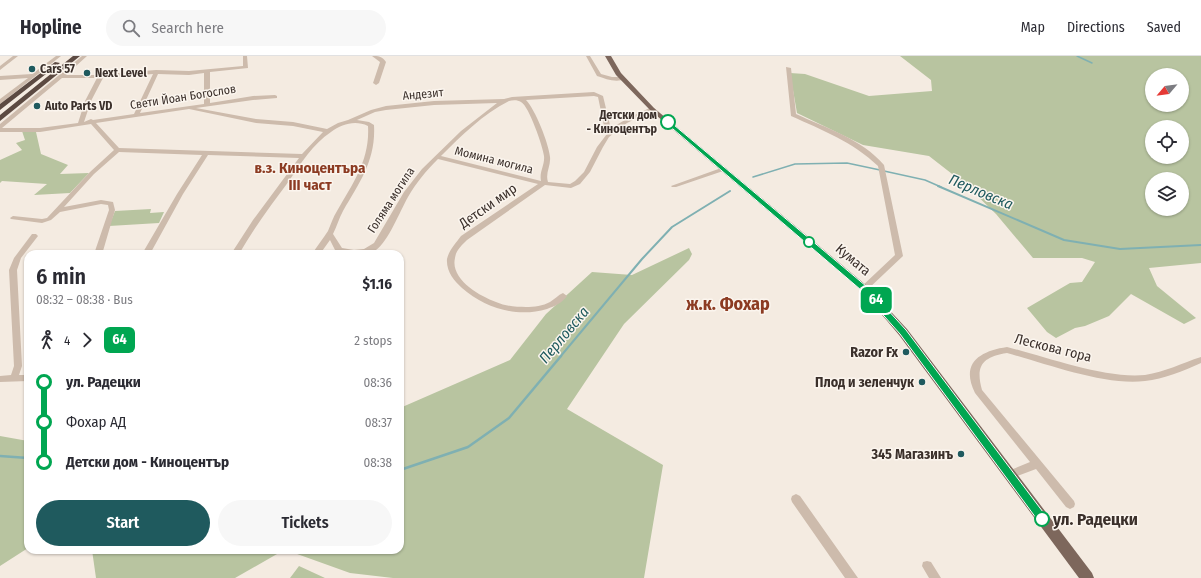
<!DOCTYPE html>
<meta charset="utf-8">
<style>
:root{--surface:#fff;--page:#f7f7f7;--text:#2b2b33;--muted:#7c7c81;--line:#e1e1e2;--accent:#1f5a5e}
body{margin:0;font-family:"Fira Sans Condensed",sans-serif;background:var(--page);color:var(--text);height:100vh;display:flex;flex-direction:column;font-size:15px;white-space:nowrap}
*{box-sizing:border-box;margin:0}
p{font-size:13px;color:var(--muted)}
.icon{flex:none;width:22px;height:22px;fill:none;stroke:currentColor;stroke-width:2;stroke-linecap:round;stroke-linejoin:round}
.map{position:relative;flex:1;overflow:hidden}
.side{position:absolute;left:24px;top:194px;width:380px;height:304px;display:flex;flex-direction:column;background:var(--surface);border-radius:12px;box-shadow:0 1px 3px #0004}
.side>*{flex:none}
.badge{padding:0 8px;border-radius:6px;font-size:14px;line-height:26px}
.needle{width:26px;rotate:241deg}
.buttons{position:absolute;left:1145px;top:12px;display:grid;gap:8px}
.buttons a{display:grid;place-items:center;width:44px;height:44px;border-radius:50%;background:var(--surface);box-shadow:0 1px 3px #0004;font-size:20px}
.map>.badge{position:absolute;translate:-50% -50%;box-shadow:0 0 0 2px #fff}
.legs{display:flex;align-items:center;gap:6px;height:44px;padding:0 12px;font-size:13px}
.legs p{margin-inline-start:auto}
.overview{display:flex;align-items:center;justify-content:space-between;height:68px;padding:0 12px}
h1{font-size:22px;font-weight:600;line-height:30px}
.action{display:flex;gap:8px;margin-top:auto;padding:8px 12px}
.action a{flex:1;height:46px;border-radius:24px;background:var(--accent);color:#fff;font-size:16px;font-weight:600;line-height:46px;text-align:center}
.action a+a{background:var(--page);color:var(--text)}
ul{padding:0 12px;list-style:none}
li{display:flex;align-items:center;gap:14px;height:40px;font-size:15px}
li i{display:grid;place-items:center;width:6px;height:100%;margin:0 5px;background:currentColor}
li i::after{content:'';width:10px;height:10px;margin:-5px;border:3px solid;border-radius:50%;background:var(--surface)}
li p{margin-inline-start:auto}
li:first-child i{background:linear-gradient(#0000 50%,currentColor 0)}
li:last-child i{background:linear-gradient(currentColor 50%,#0000 0)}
header{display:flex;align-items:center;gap:24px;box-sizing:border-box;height:56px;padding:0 20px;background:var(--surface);border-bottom:1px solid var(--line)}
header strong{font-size:19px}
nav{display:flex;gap:22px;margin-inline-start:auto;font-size:14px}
.search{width:280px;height:36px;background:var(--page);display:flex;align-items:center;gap:10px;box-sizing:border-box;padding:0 14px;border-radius:22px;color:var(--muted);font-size:15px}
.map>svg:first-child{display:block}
.green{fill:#b8c4a0;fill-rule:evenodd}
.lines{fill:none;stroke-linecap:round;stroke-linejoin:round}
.stream-far2{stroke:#7fb0b2;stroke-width:1.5}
.stream-far1{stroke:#7fb0b2;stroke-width:2}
.stream{stroke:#7fb0b2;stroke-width:2.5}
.minor{fill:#cdbbac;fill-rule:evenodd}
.major{fill:#7d675c;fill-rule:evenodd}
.highway{fill:#5c4a42;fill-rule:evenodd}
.line-1{fill:#00a651;stroke:#fff}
.poi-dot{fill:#1f5a5e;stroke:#fbf5ee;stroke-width:1.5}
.stop-1-dot{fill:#fff;stroke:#00a651;stroke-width:2}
.labels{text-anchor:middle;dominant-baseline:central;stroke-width:3;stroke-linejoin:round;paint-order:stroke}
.far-poi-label{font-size:12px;font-weight:bold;fill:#3b302b;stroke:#fbf5ee;text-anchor:start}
.far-street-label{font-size:12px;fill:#3b302b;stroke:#fbf5ee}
.far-stop-label{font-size:12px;font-weight:bold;fill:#3b302b;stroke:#fbf5ee;text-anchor:end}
.street-label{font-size:14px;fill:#3b302b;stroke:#fbf5ee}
.poi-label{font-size:14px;font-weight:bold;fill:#3b302b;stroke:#fbf5ee;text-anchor:end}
.far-district-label{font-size:15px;font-weight:bold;fill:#8c3b22;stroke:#fbf5ee}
.water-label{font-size:15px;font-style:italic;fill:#1f5a5e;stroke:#fbf5ee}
.near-stop-label{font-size:17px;font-weight:bold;fill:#3b302b;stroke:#fbf5ee;text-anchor:start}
.district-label{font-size:18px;font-weight:bold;fill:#8c3b22;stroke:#fbf5ee}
</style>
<header>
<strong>Hopline</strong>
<div class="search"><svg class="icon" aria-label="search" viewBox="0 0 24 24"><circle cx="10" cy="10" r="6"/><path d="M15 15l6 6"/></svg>Search here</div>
<nav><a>Map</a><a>Directions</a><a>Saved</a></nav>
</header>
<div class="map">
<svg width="1201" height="522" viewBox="0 0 1201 522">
<rect width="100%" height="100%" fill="#f4ebe1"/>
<path class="green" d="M 900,0 L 1201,0 L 1201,207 L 1149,212 L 1157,230 L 1196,262 L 1184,268 L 1131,238 L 1109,260 L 1085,270 L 1075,272 L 1056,282 L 1047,276 L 1027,252 L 1070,227 L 1082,226 L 1095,206 L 1082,202 L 1033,202 L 996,158 L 965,128 L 929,100 L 863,89 L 797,57 L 790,17 L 805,18 L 869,40 L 932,35 L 931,24 ZM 1152,19 L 1182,19 L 1182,49 L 1152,49 ZM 1152,71 L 1182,71 L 1182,101 L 1152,101 ZM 1152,123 L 1182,123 L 1182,153 L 1152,153 Z
M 22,75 L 36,76 L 41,98 L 68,109 L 60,118 L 89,117 L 70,137 L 34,139 L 47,128 L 2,125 L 0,127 L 0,104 L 22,94 L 16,87 L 25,84 Z
M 151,153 L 150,157 L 164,156 L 159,167 L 109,170 L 115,155 Z
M 689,192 L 692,198 L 689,204 L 624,268 L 567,353 L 663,409 L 644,522 L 393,522 L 350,517 L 286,494 L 400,494 L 400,352 L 510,304 L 546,258 L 592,216 L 632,219 Z
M 0,380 L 28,385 L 28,492 L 0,510 Z
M 92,494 L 284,494 L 235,522 L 96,522 Z
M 299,510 L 325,522 L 290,522 Z"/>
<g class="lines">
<path class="stream-far2" d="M 1077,0 L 1092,7
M 884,115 L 925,124 L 941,131
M 753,121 L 795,108 L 847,107 L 880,114"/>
<path class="stream-far1" d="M 938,130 L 1064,184 L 1120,193 L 1201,189
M 560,301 L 642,203 L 672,171 L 730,135"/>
<path class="stream" d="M 0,400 L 28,402
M 400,414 L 468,391 L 509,362 L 561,300"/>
<path class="minor" d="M 13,0 L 18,0 L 0,14 L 0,10 Z
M 56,0 L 61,0 L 0,48 L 0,43 L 28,22 L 0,24 L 0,20 L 32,18 Z
M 82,0 L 87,0 L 66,19 L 93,19 L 156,14 L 189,15 L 243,10 L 243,0 L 247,0 L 248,12 L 210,16 L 210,47 L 253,40 L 275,39 L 277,40 L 277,42 L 253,44 L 196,52 L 256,63 L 293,66 L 327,73 L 338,67 L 348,64 L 371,54 L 386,50 L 434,45 L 504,43 L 512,41 L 594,36 L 603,40 L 610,69 L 613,71 L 630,61 L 652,51 L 655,53 L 627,67 L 609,81 L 603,91 L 590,116 L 580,128 L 571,132 L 545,129 L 467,184 C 462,189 456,194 455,202 C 450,223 479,240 496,246 C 505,250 516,251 526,251 C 534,251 543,250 550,246 C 555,243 558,239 563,237 L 567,240 C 562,247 555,250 547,253 C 517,262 485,252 462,232 C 454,225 446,215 447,203 C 449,194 456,187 461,180 L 538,128 L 438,103 C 426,115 416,127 408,141 C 400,155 388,186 376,194 C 364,200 349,199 336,196 L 330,184 L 320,198 L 312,198 C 317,190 323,183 328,175 C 331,168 333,161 337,155 C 353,127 370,104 368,70 C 355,64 342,68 331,76 C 313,88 301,107 289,125 C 271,149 254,172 239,198 L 231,198 L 253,164 L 299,102 L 208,99 L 183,138 L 150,198 L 142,198 L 177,138 L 202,99 L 119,96 L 94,118 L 64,151 L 101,144 L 113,146 L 115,154 L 103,195 L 104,198 L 96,198 L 95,195 L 109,154 L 108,149 L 101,148 L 60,156 L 51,164 L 42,167 L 11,163 L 10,162 L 13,160 L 42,163 L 47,162 L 90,116 L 114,94 L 91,68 L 40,76 L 0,76 L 0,68 ZM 204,17 L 204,48 L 140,57 L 158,18 L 189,19 ZM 153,18 L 134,58 L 93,64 L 91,63 L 84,66 L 91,45 L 103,22 ZM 62,22 L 97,22 L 85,45 L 78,67 L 40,72 L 2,72 ZM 594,40 L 598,41 L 604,70 L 610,74 L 597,91 L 584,116 L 575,125 L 570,128 L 548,126 C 545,117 551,110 550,101 C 549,88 535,53 526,44 ZM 509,45 C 513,44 518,44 521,46 C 529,50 543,91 544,100 C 545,109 539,116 541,125 L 441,100 C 461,80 483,58 509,45 ZM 497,47 L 461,75 L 422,113 L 404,136 L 374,187 L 364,193 L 354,194 L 342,192 L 333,178 C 337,170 339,162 343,155 C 360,126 376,104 374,69 L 369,66 L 357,64 L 375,56 L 386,54 L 434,49 ZM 189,53 L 256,67 L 293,70 L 323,76 L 302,98 L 119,92 L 96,67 Z
M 372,0 C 378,0 382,0 386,6 L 379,27 L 376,29 L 373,27 L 380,6 Z
M 586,0 L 590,0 L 601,18 L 612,21 L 622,21 L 625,23 C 616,27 606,23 597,20 Z
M 786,11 L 791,12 L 796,58 C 826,72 862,83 884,109 L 903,200 L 867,234 L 864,235 L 860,232 L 895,199 L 878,110 C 853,86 822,74 791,60 Z
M 724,111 L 727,113 L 726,114 L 676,131 L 672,131 L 671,130 Z
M 32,178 L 36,178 L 38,180 L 21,202 L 17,214 L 22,310 L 19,319 L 28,319 L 28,325 L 0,326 L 0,320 L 11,319 L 14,310 L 9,214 L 14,202 Z
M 1007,291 C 1047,301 1105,323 1145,319 C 1165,316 1182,307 1201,301 L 1201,307 C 1183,315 1164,323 1145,325 C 1105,330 1047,308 1007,297 C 983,301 975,309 982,334 L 1074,445 L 1075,448 L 1074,451 L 1070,453 L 1066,451 L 1036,413 L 1009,423 L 1006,422 L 1004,419 L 1006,416 L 1030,406 L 975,337 C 960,307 980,295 1007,291 Z
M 796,438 L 800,440 L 858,522 L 845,522 L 792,446 L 791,443 L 792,440 Z
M 927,505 L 931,506 L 941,522 L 929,522 L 922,510 L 923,506 Z"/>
<path class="major" d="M 605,0 L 611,0 L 621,17 L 654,52 L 867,230 L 907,273 L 1092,517 L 1094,522 L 1079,522 L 899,279 L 861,234 L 650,54 L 616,19 Z"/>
<path class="highway" d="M 73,0 L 80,0 L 0,65 L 0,59 Z
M 55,6 L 60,7 L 0,54 L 0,48 Z"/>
</g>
<path class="line-1" d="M 668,64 L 866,230 L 906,274 L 1046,460 L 1047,463 L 1046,466 L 1039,466 L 900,278 L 861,234 L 666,67 Z"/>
<g class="poi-dot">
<circle cx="32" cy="13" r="4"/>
<circle cx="87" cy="17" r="4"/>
<circle cx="37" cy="50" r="4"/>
<circle cx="906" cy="296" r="4"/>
<circle cx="922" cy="326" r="4"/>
<circle cx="961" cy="398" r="4"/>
</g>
<g class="stop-1-dot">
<circle cx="668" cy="66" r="7"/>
<circle cx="809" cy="186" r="5"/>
<circle cx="1042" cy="463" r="7"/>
</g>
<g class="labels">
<g class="far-poi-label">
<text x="40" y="13">Cars 57</text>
<text x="95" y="17">Next Level</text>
<text x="45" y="50">Auto Parts VD</text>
</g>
<g class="far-street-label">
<text transform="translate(423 38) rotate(-5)">Андезит</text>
<text transform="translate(183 41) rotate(-9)">Свети Йоан Богослов</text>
<text transform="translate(494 104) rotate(14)">Момина могила</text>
<text transform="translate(391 144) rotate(-57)">Голяма могила</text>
</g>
<g class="far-stop-label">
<text x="657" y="59">Детски дом<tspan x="657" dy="14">- Киноцентър</tspan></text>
</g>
<g class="street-label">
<text transform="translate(488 150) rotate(-35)">Детски мир</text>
<text transform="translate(853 204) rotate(40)">Кумата</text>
<text transform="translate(1053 292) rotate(14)">Лескова гора</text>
</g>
<g class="poi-label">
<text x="898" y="296">Razor Fx</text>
<text x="914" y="326">Плод и зеленчук</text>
<text x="953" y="398">345 Магазинъ</text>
</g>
<g class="far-district-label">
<text x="310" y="112">в.з. Киноцентъра<tspan x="310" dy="17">ІІІ част</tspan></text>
</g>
<g class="water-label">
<text transform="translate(981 136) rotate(23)">Перловска</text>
<text transform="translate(564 279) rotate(-50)">Перловска</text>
</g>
<g class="near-stop-label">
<text x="1053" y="463">ул. Радецки</text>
</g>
<g class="district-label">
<text x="728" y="248">ж.к. Фохар</text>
</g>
</g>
</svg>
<div class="buttons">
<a><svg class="needle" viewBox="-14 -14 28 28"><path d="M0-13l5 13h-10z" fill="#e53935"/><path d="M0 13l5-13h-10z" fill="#7c7c81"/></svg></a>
<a><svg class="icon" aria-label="locate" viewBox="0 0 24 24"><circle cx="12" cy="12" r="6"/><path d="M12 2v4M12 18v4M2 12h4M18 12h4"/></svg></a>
<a><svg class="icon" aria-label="layers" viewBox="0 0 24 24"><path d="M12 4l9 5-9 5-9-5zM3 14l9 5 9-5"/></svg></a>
</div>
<b class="badge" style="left:876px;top:244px;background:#00a651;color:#fff">64</b>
<section class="side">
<div class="overview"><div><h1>6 min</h1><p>08:32 – 08:38 · Bus</p></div><b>$1.16</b></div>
<div class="legs"><svg class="icon" aria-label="walk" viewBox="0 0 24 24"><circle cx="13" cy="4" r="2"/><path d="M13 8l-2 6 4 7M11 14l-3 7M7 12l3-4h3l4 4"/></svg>4<svg class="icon" aria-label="forward" viewBox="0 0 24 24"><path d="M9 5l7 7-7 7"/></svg><b class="badge" style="background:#00a651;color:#fff">64</b><p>2 stops</p></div>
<ul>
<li><i style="color:#00a651"></i><b>ул. Радецки</b><p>08:36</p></li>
<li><i style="color:#00a651"></i><span>Фохар АД</span><p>08:37</p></li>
<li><i style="color:#00a651"></i><b>Детски дом - Киноцентър</b><p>08:38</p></li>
</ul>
<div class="action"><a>Start</a><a>Tickets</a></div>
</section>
</div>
